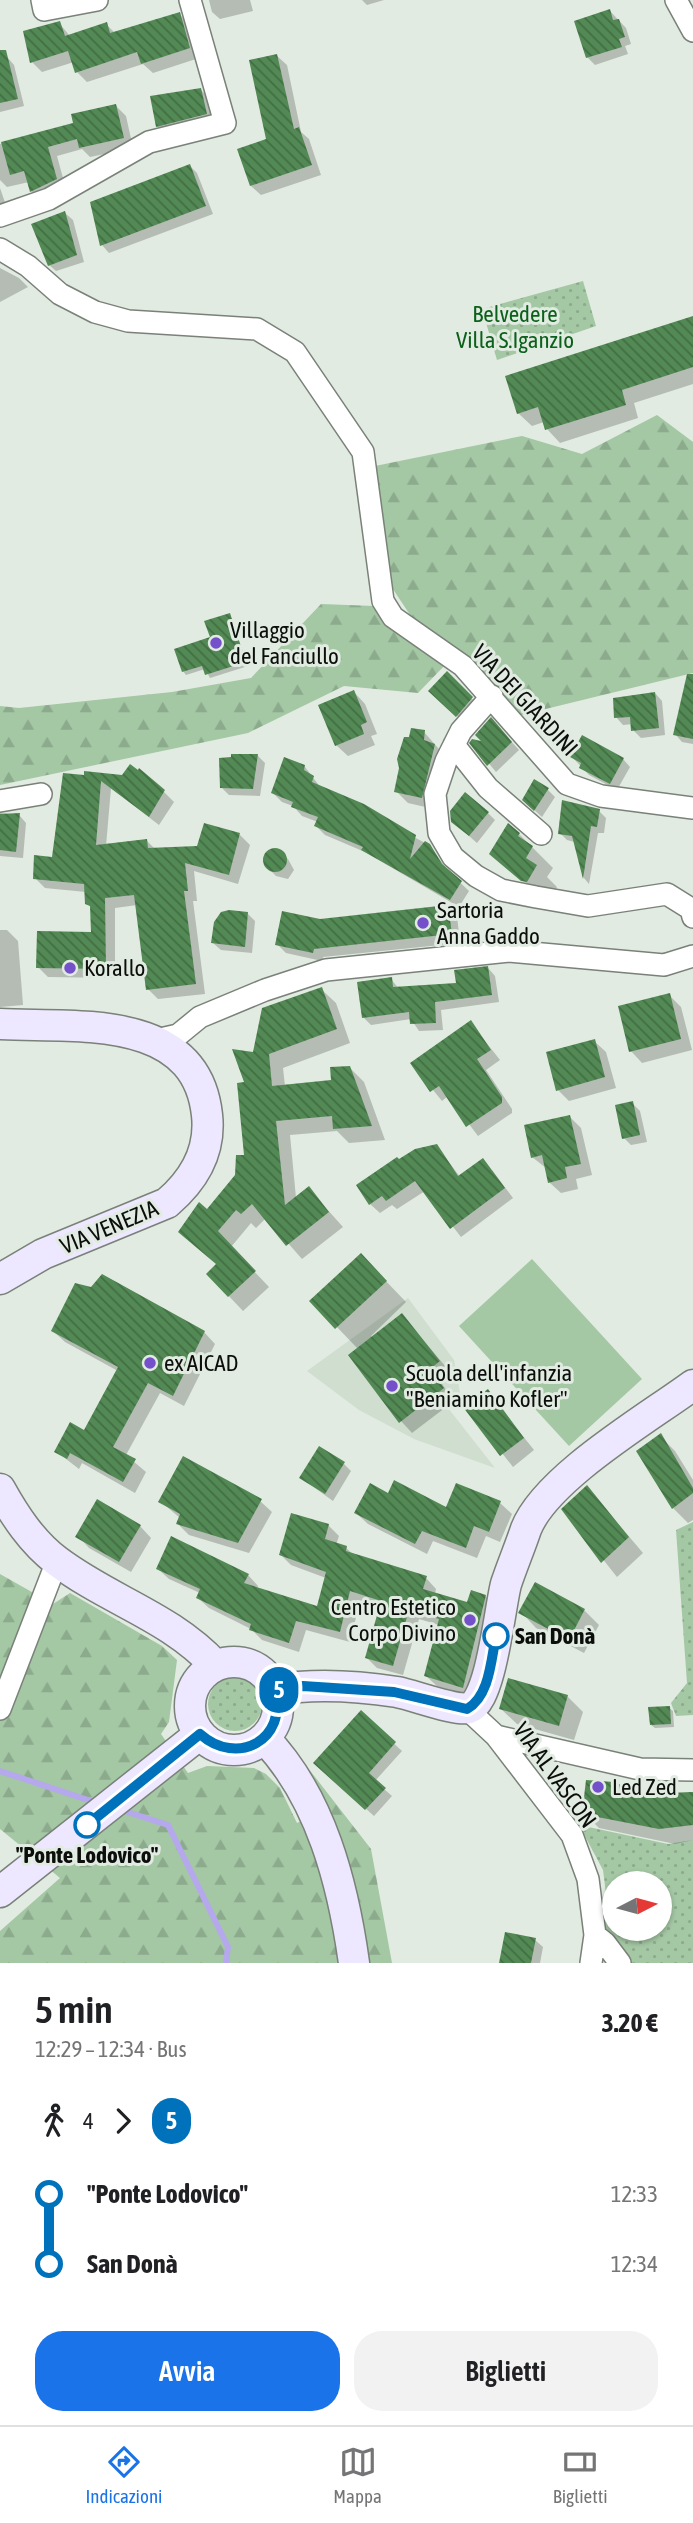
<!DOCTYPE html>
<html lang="it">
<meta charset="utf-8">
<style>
:root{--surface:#fff;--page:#f2f2f2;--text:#202124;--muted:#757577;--line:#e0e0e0;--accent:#1a73e8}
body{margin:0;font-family:"Asap Condensed",sans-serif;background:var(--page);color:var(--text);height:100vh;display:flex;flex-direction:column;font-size:26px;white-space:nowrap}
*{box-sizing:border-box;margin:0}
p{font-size:23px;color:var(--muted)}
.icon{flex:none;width:38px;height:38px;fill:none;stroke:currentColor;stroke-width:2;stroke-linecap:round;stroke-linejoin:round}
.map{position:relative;height:1963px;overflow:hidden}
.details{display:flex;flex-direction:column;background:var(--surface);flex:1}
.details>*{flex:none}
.badge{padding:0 14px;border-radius:23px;font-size:24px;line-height:46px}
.needle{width:46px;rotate:84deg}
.buttons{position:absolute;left:602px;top:1871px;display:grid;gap:14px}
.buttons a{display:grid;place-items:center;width:70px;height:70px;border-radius:50%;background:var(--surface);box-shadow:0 2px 5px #0004;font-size:35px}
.map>.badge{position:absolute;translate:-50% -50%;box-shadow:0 0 0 4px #fff}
.legs{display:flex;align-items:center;gap:10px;height:77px;padding:0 35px;font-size:23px}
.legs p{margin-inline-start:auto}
.head{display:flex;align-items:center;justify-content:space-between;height:119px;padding:0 35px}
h1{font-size:38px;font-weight:600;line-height:52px}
.button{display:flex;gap:14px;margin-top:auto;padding:14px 35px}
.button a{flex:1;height:80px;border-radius:28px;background:var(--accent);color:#fff;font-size:28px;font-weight:600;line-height:80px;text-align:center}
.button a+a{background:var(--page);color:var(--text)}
ul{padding:0 35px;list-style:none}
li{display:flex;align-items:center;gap:24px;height:70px;font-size:26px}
li i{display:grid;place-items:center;width:10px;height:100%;margin:0 9px;background:currentColor}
li i::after{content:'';width:18px;height:18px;margin:-9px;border:5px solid;border-radius:50%;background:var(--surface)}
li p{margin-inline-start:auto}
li:first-child i{background:linear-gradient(#0000 50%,currentColor 0)}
li:last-child i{background:linear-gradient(currentColor 50%,#0000 0)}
.tab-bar{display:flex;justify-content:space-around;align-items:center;height:98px;border-top:2px solid var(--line);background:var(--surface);font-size:19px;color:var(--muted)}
.tab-bar a{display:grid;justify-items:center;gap:4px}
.tab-bar .selected{color:var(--accent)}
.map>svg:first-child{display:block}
.built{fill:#cfdecf}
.grass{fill:url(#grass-dots);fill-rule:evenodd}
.forest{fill:url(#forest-firs)}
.pitch{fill:#a4c7a4}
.shadow{fill:#0003}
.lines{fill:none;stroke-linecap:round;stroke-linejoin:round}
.stream{stroke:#b5a8ec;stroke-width:6}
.building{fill:url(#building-back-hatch)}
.street-casing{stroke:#798179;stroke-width:24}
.secondary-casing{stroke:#798179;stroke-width:33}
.street{stroke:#fff;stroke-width:21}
.secondary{stroke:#ede8ff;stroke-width:30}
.line-1-casing{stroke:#fff;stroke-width:16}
.line-1{stroke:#0072bc;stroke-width:10}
.poi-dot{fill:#7451ca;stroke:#e1ebe1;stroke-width:2.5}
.stop-1-dot{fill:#fff;stroke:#0072bc;stroke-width:3.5}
.labels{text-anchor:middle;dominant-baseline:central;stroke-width:6;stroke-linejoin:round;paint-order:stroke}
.park-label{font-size:23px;fill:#0b611b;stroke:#e1ebe1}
.poi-label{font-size:23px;fill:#0b0e0b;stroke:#e1ebe1;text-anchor:start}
.street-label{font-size:23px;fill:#0b0e0b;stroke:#e1ebe1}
.stop-label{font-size:23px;font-weight:bold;fill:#0b0e0b;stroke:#e1ebe1;text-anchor:start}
</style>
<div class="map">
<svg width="693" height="1963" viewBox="0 0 693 1963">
<defs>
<pattern id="grass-dots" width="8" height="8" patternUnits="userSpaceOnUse" patternTransform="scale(1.75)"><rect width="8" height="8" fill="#a4c7a4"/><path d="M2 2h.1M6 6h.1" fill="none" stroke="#8caa8c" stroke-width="1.8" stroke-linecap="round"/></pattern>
<pattern id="forest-firs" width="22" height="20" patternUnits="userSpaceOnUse" patternTransform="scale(1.75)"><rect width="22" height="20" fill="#a4c7a4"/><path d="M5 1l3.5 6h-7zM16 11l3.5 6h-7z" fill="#8caa8c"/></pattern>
<pattern id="building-back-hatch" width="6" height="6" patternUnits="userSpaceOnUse" patternTransform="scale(1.75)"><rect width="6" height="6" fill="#528954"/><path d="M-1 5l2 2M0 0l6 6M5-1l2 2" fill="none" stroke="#426e44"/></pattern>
</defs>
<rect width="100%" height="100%" fill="#e1ebe1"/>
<path class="built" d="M 408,1298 L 454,1360 L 461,1398 L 448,1408 L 495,1468 L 414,1439 L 359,1410 L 307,1371 Z"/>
<path class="grass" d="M 583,281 L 596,326 L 497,360 L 482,309 Z
M 693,1522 L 693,1715 L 676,1716 L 671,1703 L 687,1683 L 676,1530 Z
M208 1704a27 27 0 1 1 54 0a27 27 0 1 1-54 0Z
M 579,1825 L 668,1844 L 693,1840 L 693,1963 L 630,1963 L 606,1929 L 607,1902 L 603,1870 ZM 614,1883 L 660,1883 L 660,1928 L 614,1928 Z"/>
<path class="forest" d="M 657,415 L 693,442 L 693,673 L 521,715 L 466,655 L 414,621 L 389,583 L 375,466 L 522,436 L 582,454 Z
M 321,604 L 374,606 L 383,620 L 447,663 L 418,693 L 344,686 L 248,733 L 0,785 L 0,706 L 19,708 L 172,692 L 251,678 Z
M 0,1574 L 53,1604 L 70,1593 L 162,1646 L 177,1660 L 169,1722 L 161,1734 L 188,1773 L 207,1766 L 254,1768 L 266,1774 L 280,1788 L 297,1823 L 314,1815 L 293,1761 L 301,1759 L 371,1849 L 392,1963 L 0,1963 L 0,1931 L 60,1878 L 0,1829 Z"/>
<path class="pitch" d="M 532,1259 L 642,1379 L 569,1446 L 459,1326 Z"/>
<path class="shadow" d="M 209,0 L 250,0 L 253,11 L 220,19 L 212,12 Z
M 362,0 L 384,0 L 367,5 Z
M 610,11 L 626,28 L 631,44 L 625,46 L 628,54 L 595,65 L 587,57 Z
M 179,14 L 189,24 L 199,58 L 153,73 L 143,64 L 87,82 L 77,72 L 74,62 L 42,72 L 32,62 L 59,23 L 70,36 L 106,24 L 116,34 Z
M 277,56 L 287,65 L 301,132 L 309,139 L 321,175 L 261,195 L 251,186 L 239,150 L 268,140 Z
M 7,57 L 14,65 L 24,106 L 0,112 L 0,59 Z
M 201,90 L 208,97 L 213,121 L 165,133 L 157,126 Z
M 116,106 L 126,116 L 133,148 L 90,157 L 82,149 L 57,156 L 66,189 L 41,201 L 31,191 L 29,182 L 7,187 L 0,180 L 0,144 L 75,124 Z
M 190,166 L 197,173 L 213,214 L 109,253 L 102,245 L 92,203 Z
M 0,188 L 9,214 L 0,219 Z
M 65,213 L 73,220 L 84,262 L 56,271 L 48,264 Z
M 0,268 L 19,278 L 28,287 L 0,302 Z
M 693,317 L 693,384 L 634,403 L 638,418 L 560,443 L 547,429 L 544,422 L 532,426 L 518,413 Z
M 230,615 L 248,666 L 210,678 L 205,669 L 186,675 L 183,671 Z
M 447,673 L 479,706 L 464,723 L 431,690 Z
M 354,692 L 365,704 L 377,734 L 371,736 L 375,745 L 348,756 L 336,745 Z
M 655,693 L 662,701 L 665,735 L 641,738 L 633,730 L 633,724 L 623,725 L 616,717 Z
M 693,701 L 693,744 L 682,742 L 675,734 Z
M 498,727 L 519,750 L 496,772 L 472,743 L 486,743 Z
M 424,732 L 446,757 L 434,809 L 408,803 L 396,791 Z
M 257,755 L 265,763 L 260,796 L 229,795 L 222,788 Z
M 572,757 L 623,759 L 630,767 L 617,790 L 589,775 Z
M 305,767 L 321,788 L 429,845 L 449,872 L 469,891 L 459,907 L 365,852 L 325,835 L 316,826 L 318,822 L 302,816 L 293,806 L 282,802 L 273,793 Z
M 85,777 L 164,792 L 174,802 L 159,825 L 111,788 L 106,846 L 147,841 L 155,849 L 198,848 L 205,825 L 240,835 L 250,845 L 238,884 L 194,871 L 197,901 L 193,901 L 205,994 L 158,999 L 148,989 L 137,905 L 115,908 L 115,978 L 48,977 L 38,967 L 93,934 L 92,908 L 87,904 L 86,892 L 45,888 L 35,878 L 54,859 Z
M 547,789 L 555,797 L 542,817 L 531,807 Z
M 599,811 L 606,818 L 604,833 L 598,833 L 589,884 L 584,878 L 575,842 L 567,840 L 560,833 Z
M 0,813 L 19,815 L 26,823 L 23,858 L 0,856 Z
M 488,813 L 495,820 L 477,843 L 461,829 Z
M 519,834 L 553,868 L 547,877 L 557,887 L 548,902 L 491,853 Z
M 274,850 L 288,859 L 294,870 L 288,879 L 276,876 L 268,868 L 266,857 Z
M 448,907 L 457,916 L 460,943 L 323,957 L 322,961 L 286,953 L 277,944 L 320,921 Z
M 248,914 L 255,921 L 252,953 L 221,950 L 213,943 Z
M 0,930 L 7,930 L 18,941 L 23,1005 L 0,1007 Z
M 488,968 L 495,976 L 499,1002 L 441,1010 L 443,1030 L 419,1031 L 411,1019 L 371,1025 L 363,1017 L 391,979 L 399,989 L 458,985 Z
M 321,989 L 336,1003 L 350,1043 L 283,1068 L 285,1086 L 333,1082 L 349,1067 L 364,1082 L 385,1140 L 349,1143 L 337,1131 L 290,1135 L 296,1198 L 308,1188 L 343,1227 L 302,1259 L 266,1218 L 256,1228 L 251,1223 L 231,1247 L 269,1287 L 243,1311 L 208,1274 L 218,1265 L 181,1232 L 207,1211 L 237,1176 L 246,1156 L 246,1083 L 254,1054 Z
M 669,995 L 681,1007 L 692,1050 L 642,1063 L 631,1051 Z
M 471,1023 L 500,1060 L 486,1070 L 512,1109 L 512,1113 L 478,1136 L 448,1096 L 442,1101 L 412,1064 Z
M 594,1041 L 606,1052 L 616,1088 L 569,1101 L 558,1090 Z
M 632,1103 L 640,1111 L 647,1142 L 631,1145 L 624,1138 Z
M 570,1117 L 581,1128 L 592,1175 L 576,1179 L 578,1189 L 561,1193 L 549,1182 L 546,1168 L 532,1157 Z
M 437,1146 L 460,1177 L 492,1170 L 513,1198 L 461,1237 L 425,1191 L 397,1209 L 392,1205 L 380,1213 L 370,1204 Z
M 381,1276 L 406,1302 L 371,1336 L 373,1338 L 402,1315 L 451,1373 L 440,1381 L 454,1401 L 412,1433 L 401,1421 L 358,1349 L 312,1301 Z
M 53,1331 L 204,1332 L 215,1344 L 184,1406 L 160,1393 L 126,1455 L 146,1472 L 135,1493 L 82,1463 L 79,1469 L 57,1452 L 85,1432 L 118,1371 L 65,1342 Z
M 487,1391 L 534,1450 L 513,1467 L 466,1407 Z
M 660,1436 L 675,1451 L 693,1480 L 693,1520 L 688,1523 L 673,1508 L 638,1451 Z
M 344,1464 L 351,1471 L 333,1501 L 301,1478 Z
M 587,1487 L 643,1553 L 617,1577 L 563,1509 Z
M 389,1495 L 447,1509 L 500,1503 L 512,1514 L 500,1542 L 486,1536 L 477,1558 L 433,1541 L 427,1554 L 368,1524 L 356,1513 Z
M 160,1501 L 260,1501 L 272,1512 L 249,1553 L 189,1535 L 178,1524 L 180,1518 Z
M 328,1525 L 339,1536 L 336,1545 L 346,1548 L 355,1556 L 426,1578 L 436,1589 L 435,1594 L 469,1604 L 485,1596 L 496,1607 L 473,1698 L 437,1686 L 426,1676 L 439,1625 L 419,1619 L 403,1675 L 377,1668 L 367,1658 L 381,1607 L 360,1601 L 350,1642 L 306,1630 L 299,1652 L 262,1640 L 251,1629 L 209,1608 L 198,1598 L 200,1593 L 169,1579 L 158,1569 L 248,1575 L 258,1586 L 257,1589 L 318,1608 L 326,1578 L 291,1565 L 281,1555 Z
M 140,1526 L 151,1538 L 131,1572 L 89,1548 L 78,1536 Z
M 584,1610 L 599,1625 L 584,1653 L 536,1628 L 521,1612 Z
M 567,1696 L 583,1712 L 574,1740 L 517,1724 L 501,1709 Z
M 669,1708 L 673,1711 L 674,1727 L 655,1728 L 651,1725 Z
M 361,1713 L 402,1751 L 375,1781 L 392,1796 L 374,1816 L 323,1770 Z
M 693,1792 L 693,1840 L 675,1844 L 599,1828 L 584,1813 L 641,1796 Z
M 535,1940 L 543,1947 L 540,1963 L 500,1963 Z"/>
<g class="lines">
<path class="stream" d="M 0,1771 L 97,1803
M 118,1809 L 168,1825 L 228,1947 L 226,1963"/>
</g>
<path class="building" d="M 610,9 L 613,20 L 619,19 L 625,37 L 619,39 L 622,47 L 586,58 L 574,21 Z
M 180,12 L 190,48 L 141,64 L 137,52 L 75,73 L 68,51 L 30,63 L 23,31 L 60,21 L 65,36 L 107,22 L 110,33 Z
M 0,50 L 6,50 L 18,99 L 0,103 Z
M 277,54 L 294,129 L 299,127 L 312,165 L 250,186 L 237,149 L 266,139 L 249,60 Z
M 201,88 L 207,114 L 156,127 L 150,96 Z
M 116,104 L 124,138 L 79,148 L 77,139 L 48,147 L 57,179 L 30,192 L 24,171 L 10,175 L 1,142 L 73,123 L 71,114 Z
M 190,164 L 206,206 L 100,246 L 90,202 Z
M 65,211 L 77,255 L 48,266 L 31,224 Z
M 693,316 L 693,367 L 622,390 L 626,405 L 545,430 L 538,407 L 517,414 L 505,376 Z
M 230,613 L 246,662 L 205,675 L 202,666 L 182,672 L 174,649 L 210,637 L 204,621 Z
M 447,671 L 473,697 L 456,717 L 428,691 Z
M 687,674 L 693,674 L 693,739 L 673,735 Z
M 354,690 L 367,722 L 361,725 L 364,734 L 335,746 L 318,705 Z
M 655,692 L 659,728 L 631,731 L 630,717 L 614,718 L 613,698 Z
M 491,717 L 512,742 L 487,766 L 469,743 L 472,739 L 481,741 L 475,735 Z
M 411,728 L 425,730 L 424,740 L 435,744 L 422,798 L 394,792 L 399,768 L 397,759 L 404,737 L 409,737 Z
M 582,735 L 624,758 L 610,784 L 579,768 L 581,763 L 570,757 Z
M 231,754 L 258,754 L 253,789 L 220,788 L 219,758 L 231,757 Z
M 284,757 L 305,765 L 304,770 L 314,776 L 312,782 L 364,804 L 416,835 L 410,859 L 425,841 L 430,844 L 442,864 L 462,881 L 450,900 L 361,850 L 363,847 L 314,826 L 318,817 L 291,807 L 293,802 L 271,793 Z
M 130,764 L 138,770 L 139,768 L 165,790 L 149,817 L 101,781 L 96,845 L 147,839 L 148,848 L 197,846 L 204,823 L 240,833 L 229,875 L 185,863 L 188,891 L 184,891 L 196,984 L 146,990 L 134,895 L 105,898 L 106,969 L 36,968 L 37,931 L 91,932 L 90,906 L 85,904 L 84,884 L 33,879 L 34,855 L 52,857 L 63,773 L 84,775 L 84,771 L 122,775 Z
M 534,779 L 549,788 L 534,811 L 522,800 Z
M 465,792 L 489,812 L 469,836 L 451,822 L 450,811 Z
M 562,800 L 600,809 L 597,827 L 591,826 L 583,879 L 572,836 L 558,834 Z
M 20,813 L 16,852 L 0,850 L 0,814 Z
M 508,823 L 520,833 L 518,836 L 533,846 L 526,858 L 537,865 L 527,882 L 521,881 L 489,854 Z
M263 860a12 12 0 1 1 24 0a12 12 0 1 1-24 0Z
M 448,905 L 452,934 L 314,949 L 313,953 L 275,945 L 282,911 L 320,919 Z
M 229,910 L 248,912 L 245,947 L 211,943 L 214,922 L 221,912 Z
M 488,966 L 492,995 L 435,1002 L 436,1023 L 410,1024 L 409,1012 L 362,1018 L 357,982 L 392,977 L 393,987 L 456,983 L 454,970 Z
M 322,987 L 337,1029 L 269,1054 L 272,1086 L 331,1080 L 330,1067 L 350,1066 L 372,1126 L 333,1129 L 332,1116 L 276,1121 L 285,1205 L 309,1186 L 329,1212 L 286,1246 L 252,1204 L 241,1214 L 236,1210 L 218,1231 L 256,1271 L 228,1297 L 206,1274 L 216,1264 L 178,1232 L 199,1202 L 207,1209 L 235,1175 L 236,1155 L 244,1155 L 237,1083 L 244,1082 L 232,1049 L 253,1052 L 262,1008 Z
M 670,993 L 681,1039 L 629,1052 L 618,1006 Z
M 471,1020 L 491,1050 L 477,1059 L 502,1097 L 502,1103 L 466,1127 L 439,1086 L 430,1092 L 410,1063 Z
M 595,1039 L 605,1077 L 556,1091 L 546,1052 Z
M 633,1101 L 640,1135 L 622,1139 L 615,1105 Z
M 570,1115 L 581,1164 L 565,1167 L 567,1178 L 548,1183 L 542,1155 L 531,1158 L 524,1125 Z
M 437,1144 L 458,1176 L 483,1158 L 505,1188 L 450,1229 L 415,1181 L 386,1201 L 382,1196 L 369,1205 L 356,1185 L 397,1157 L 399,1159 L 415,1149 Z
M 361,1253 L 387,1281 L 335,1329 L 309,1301 Z
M 102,1274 L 205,1331 L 173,1396 L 148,1383 L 113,1447 L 136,1459 L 123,1482 L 70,1453 L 67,1459 L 54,1452 L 70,1422 L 84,1430 L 118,1367 L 51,1331 L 75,1283 L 91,1287 Z
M 402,1313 L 440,1361 L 430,1369 L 444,1388 L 399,1423 L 348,1355 Z
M 488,1389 L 524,1438 L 500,1456 L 463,1407 Z
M 661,1433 L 693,1488 L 693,1493 L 672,1509 L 636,1451 Z
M 319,1446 L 345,1462 L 325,1494 L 299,1478 Z
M 183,1456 L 262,1499 L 238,1543 L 176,1524 L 180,1514 L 158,1502 Z
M 394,1480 L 446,1507 L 456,1483 L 501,1501 L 489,1532 L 474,1526 L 466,1548 L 422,1531 L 415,1544 L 354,1513 L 370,1483 L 388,1493 Z
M 587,1485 L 629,1537 L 601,1563 L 561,1509 Z
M 97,1499 L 141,1525 L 119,1562 L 75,1537 Z
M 291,1513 L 329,1524 L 325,1539 L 347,1546 L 346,1551 L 427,1576 L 423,1589 L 467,1602 L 471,1590 L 486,1595 L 463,1688 L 424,1676 L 439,1619 L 409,1610 L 393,1666 L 365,1658 L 381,1601 L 350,1591 L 340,1632 L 296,1621 L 289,1643 L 249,1630 L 251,1624 L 196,1598 L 200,1589 L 156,1569 L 171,1536 L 249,1574 L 244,1583 L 317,1606 L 326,1572 L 279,1555 Z
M 535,1582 L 585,1609 L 569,1640 L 518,1613 Z
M 508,1678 L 568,1695 L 559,1726 L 499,1709 Z
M 670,1706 L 671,1724 L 650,1725 L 648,1707 Z
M 361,1710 L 396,1742 L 369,1773 L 386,1788 L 365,1810 L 313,1763 Z
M 586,1780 L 614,1782 L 641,1794 L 693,1792 L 693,1825 L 659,1829 L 582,1814 Z
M 505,1932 L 536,1938 L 531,1963 L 499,1963 Z"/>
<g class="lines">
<g class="street-casing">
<path id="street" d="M 42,0 L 44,10 L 97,0
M 676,0 L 693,31
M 0,216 L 49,199 L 149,142 L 225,123 L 190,0
M 0,249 L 28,266 L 60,294 L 95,312 L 128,321 L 257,329 L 295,352 L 363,452 L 383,601 L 393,617 L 463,666 L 567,784 L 601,796 L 693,808
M 492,696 L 461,731 L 446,761 L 435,794 L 439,833 L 453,857 L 476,876 L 501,890 L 536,897 L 588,906 L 667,894 L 691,909 L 693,917
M 454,745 L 488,788 L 541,834
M 0,801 L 41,794
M 156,1040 L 178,1035 L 200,1017 L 265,990 L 326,970 L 509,951 L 664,965 L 693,956
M 0,1709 L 57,1561
M 467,1709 L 496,1736 L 572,1835 L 588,1879 L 595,1935 L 591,1963
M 496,1736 L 640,1769 L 693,1770
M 595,1935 L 605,1943 L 620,1963"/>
</g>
<g class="secondary-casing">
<path id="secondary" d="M 0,1024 C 74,1028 196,1012 207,1115 C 211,1151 194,1180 167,1203 L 43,1254 L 0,1279
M 0,1489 C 15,1516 32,1542 57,1561 C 110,1601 169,1616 215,1665
M190 1706a44 44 0 1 1 88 0a44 44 0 1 1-88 0Z
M 275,1690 C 314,1683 358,1686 397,1692 C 413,1695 455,1711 469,1708 C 491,1702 500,1606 506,1584 C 512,1566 520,1547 526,1529 C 546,1478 648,1418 693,1385
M 264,1738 C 321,1797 343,1884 354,1963
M 0,1892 L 200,1734"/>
</g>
<use href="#street" class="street"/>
<use href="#secondary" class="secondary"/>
</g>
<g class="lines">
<g class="line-1-casing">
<path id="line-1" d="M 87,1825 L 200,1734 C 237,1767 288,1740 275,1690 L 303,1686 L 394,1692 L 467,1709 C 490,1696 491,1659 496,1636"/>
</g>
<use href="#line-1" class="line-1"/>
</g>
<g class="poi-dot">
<circle cx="216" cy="643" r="7"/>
<circle cx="423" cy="923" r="7"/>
<circle cx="70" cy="968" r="7"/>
<circle cx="150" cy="1363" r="7"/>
<circle cx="392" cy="1386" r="7"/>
<circle cx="470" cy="1620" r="7"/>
<circle cx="598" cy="1787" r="7"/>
</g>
<g class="stop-1-dot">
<circle cx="496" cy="1636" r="12"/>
<circle cx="87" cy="1825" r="12"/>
</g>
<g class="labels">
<g class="park-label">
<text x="515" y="314">Belvedere<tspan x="515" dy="26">Villa S.Iganzio</tspan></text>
</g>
<g class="poi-label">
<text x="230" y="630">Villaggio<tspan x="230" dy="26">del Fanciullo</tspan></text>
<text x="437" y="910">Sartoria<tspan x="437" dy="26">Anna Gaddo</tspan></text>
<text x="84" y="968">Korallo</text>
<text x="164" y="1363">ex AICAD</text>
<text x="406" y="1373">Scuola dell'infanzia<tspan x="406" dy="26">"Beniamino Kofler"</tspan></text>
<text x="456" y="1607" text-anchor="end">Centro Estetico<tspan x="456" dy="26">Corpo Divino</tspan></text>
<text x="612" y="1787">Led Zed</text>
</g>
<g class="street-label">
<text transform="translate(525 700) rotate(47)">VIA DEI GIARDINI</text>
<text transform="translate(109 1227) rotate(-23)">VIA VENEZIA</text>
<text transform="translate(555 1775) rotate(54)">VIA AL VASCON</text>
</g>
<g class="stop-label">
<text x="515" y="1636">San Donà</text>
<text x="87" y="1855" text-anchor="middle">"Ponte Lodovico"</text>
</g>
</g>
</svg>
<div class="buttons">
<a><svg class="needle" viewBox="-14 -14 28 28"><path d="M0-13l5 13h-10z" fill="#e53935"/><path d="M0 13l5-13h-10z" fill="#757577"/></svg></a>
</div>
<b class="badge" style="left:279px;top:1690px;background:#0072bc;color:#fff">5</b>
</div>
<section class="details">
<div class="head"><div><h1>5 min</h1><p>12:29 – 12:34 · Bus</p></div><b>3.20 €</b></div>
<div class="legs"><svg class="icon" aria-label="walk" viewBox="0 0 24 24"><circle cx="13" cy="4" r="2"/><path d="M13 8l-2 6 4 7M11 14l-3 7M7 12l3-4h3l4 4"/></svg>4<svg class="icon" aria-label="forward" viewBox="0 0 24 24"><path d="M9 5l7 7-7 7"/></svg><b class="badge" style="background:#0072bc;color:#fff">5</b></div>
<ul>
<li><i style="color:#0072bc"></i><b>&quot;Ponte Lodovico&quot;</b><p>12:33</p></li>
<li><i style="color:#0072bc"></i><b>San Donà</b><p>12:34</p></li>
</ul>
<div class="button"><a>Avvia</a><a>Biglietti</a></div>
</section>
<nav class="tab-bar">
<a class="selected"><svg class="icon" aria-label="directions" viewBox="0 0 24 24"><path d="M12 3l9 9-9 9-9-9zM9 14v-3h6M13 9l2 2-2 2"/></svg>Indicazioni</a>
<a><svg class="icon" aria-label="map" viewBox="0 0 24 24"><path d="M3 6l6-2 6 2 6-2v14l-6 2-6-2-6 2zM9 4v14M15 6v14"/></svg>Mappa</a>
<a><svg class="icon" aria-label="tickets" viewBox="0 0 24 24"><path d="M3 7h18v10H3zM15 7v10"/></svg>Biglietti</a>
</nav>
